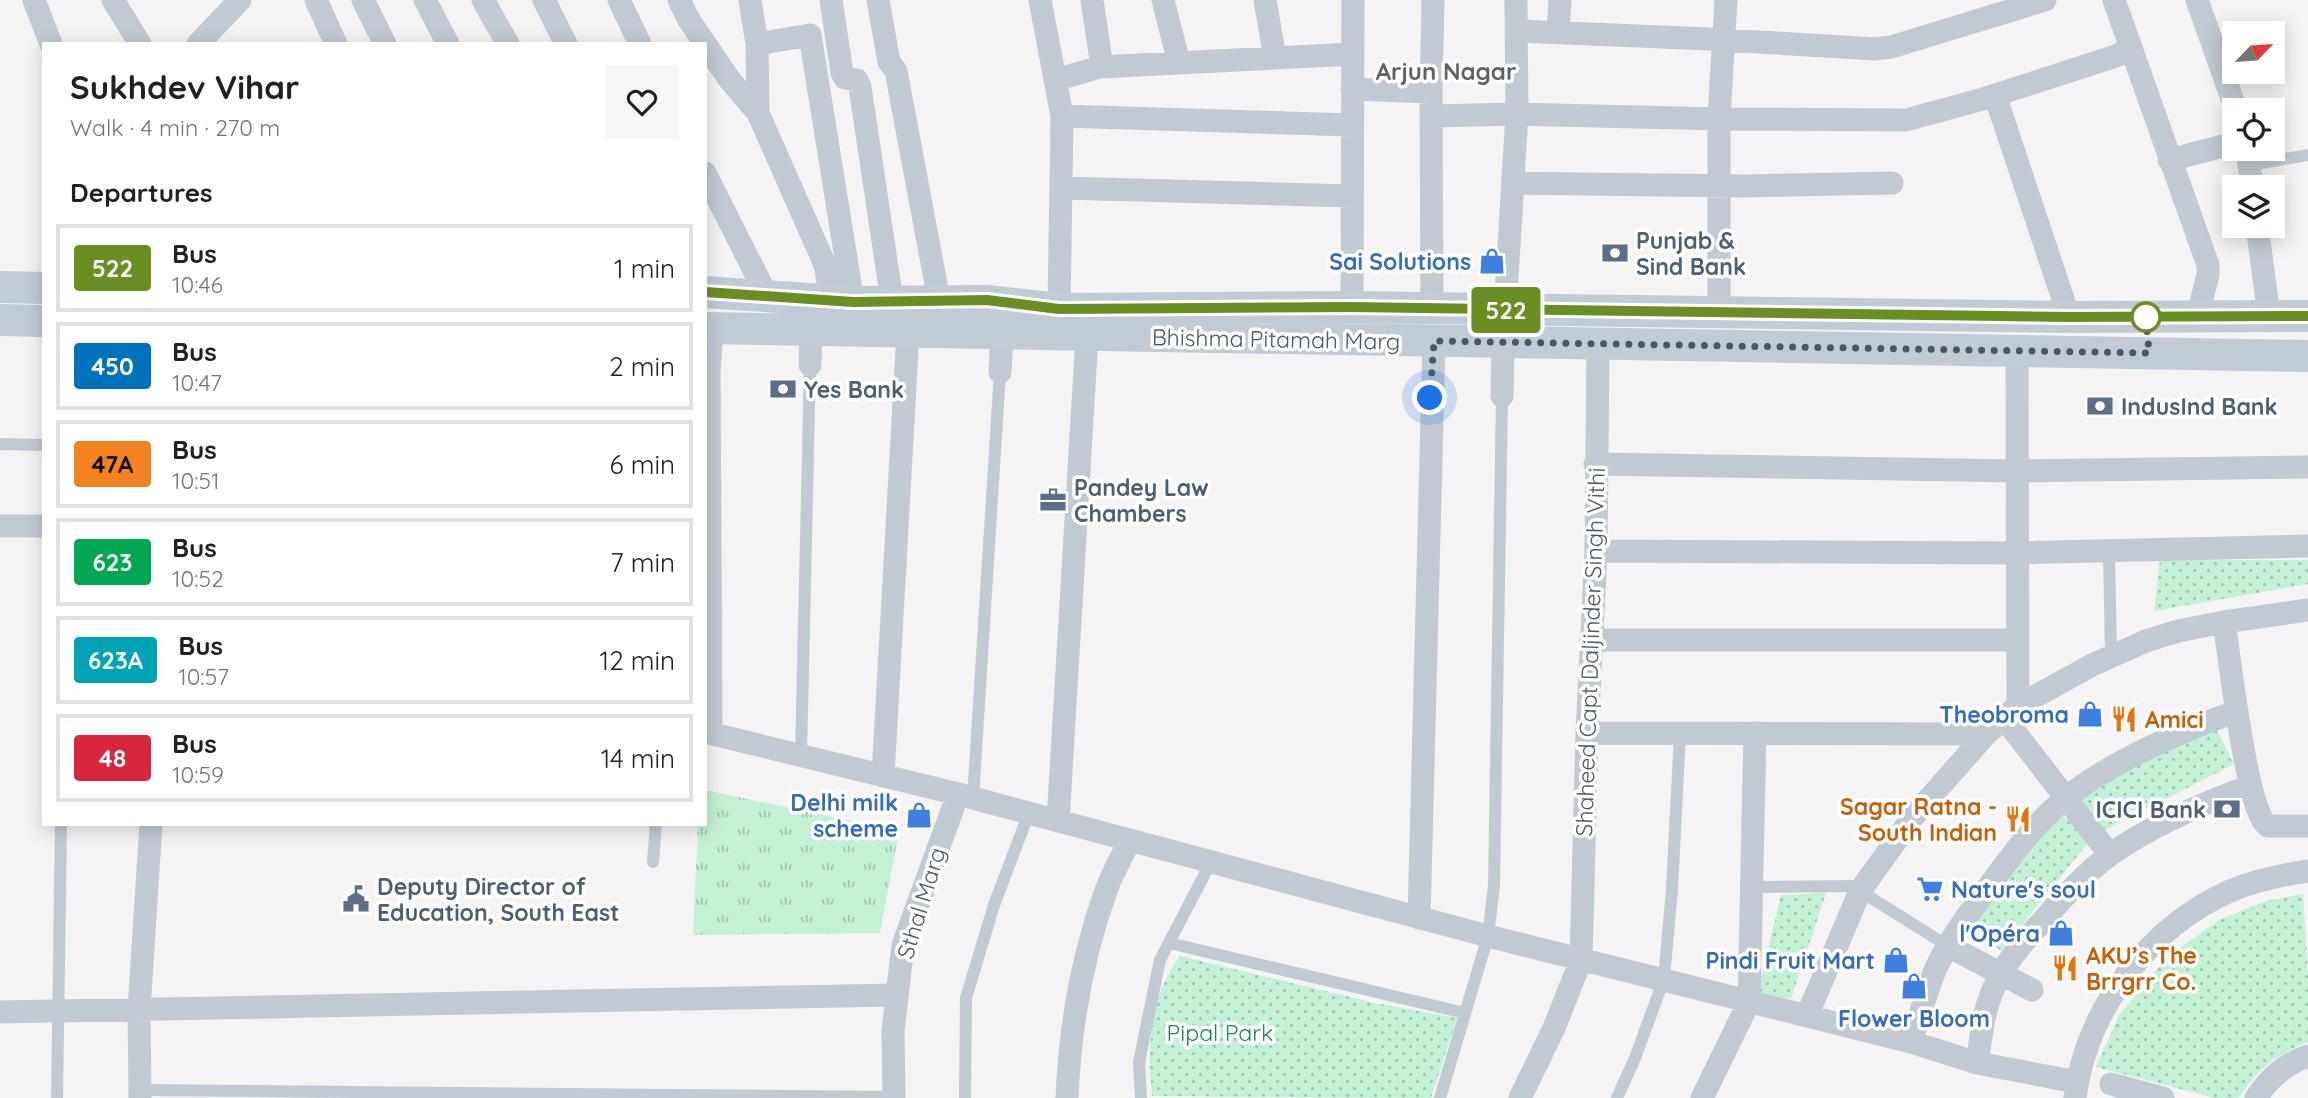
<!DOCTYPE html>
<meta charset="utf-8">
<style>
:root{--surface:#fff;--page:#f6f6f6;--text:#202124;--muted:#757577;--line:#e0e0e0}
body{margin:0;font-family:Quicksand,sans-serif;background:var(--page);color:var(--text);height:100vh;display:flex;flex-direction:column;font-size:26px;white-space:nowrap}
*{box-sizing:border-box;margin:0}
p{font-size:23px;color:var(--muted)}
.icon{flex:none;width:38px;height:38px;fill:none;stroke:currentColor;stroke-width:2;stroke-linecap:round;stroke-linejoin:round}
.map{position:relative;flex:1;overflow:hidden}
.sheet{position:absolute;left:42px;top:42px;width:665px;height:784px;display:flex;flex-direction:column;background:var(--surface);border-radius:0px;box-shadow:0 4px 18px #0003}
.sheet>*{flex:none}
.badge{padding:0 14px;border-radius:5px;font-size:24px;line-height:46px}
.needle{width:46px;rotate:65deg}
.buttons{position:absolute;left:2222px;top:21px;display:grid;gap:14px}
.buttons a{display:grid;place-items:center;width:63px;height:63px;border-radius:0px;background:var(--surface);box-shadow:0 4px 18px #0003;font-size:35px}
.you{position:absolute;width:35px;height:35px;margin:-18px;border:5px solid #fff;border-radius:50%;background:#1a73e8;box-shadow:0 0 0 10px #1a73e833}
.map>.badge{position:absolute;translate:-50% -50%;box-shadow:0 0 0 4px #fff}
h2{padding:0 28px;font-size:26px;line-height:63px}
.round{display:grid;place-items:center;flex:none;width:74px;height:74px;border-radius:0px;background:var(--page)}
.overview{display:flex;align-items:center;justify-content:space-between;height:119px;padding:0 28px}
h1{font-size:33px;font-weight:800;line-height:52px}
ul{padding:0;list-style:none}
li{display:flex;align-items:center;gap:21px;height:88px;margin:0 14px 10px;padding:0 14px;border:4px solid var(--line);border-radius:0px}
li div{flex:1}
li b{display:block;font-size:26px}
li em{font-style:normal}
li .badge{min-width:77px;font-weight:700;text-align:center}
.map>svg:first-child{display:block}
.grass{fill:url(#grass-tufts)}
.park{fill:url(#park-dots)}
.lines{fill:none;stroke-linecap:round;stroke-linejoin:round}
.lane{stroke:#c1cad2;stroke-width:12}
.street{stroke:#c1cad2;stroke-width:23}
.secondary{stroke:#c1cbd6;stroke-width:32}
.line-casing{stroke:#fff;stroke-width:16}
.line{stroke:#6b8e23;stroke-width:10}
.walk{stroke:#4a5661;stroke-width:7;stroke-dasharray:0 12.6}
.stop-dot{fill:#fff;stroke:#6b8e23;stroke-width:3.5}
.labels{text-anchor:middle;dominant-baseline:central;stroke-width:7;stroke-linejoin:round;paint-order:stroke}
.service-label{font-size:23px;font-weight:bold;fill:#4e5e75;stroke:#fff;text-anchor:start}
.shop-label{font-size:23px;font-weight:bold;fill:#366cbe;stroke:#fff;text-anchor:end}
.street-label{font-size:23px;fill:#4a5661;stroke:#fff}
.food-label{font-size:23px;font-weight:bold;fill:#c56008;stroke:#fff;text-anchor:start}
.park-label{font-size:23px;fill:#17864f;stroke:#fff}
.neighbourhood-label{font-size:24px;font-weight:bold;fill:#5f6368;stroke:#fff}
</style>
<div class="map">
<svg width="2308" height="1098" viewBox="0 0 2308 1098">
<defs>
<pattern id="grass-tufts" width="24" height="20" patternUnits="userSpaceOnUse" patternTransform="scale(1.75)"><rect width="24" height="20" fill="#c3f1d5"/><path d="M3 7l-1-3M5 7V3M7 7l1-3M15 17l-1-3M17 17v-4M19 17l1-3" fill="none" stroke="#a0c6b0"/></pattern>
<pattern id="park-dots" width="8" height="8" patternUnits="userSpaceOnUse" patternTransform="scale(1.75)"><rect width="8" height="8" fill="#c3f1d5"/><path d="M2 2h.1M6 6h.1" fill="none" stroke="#a0c6b0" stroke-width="1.8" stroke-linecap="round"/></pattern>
</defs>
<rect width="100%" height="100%" fill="#f5f3f3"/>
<path class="grass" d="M 705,790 L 899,831 L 880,933 L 693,935 L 698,824 L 705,824 Z"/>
<path class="park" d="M 2160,560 L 2308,560 L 2308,584 L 2154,611 Z
M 2215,726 L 2234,764 L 2099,833 L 2080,795 Z
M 2060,814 L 2091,839 L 2001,951 L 1970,927 Z
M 1826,893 L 1791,999 L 1758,992 L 1781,895 Z
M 2303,894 L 2308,979 L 2308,1042 C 2276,1055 2258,1068 2239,1098 L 2215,1098 L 2096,1067 L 2120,1014 L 2165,959 L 2219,920 L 2266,901 Z
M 1180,956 L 1375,1003 L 1457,1018 L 1431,1098 L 1152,1096 C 1147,1045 1149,998 1180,956 Z"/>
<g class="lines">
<path class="lane" d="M 2249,165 L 2308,155
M 0,444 L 44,445
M 2109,551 L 2111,656
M 801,755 L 810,365
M 973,798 L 1000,372
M 653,862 L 656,824
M 1750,887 L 1863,886
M 1860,891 L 1948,946
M 1169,943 L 1465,1013
M 140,1090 L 894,1097
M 57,1098 L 61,824
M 965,1098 L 966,998 L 994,905 L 1029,813
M 1141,1098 L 1139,1062 L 1160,960 L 1211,862
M 1440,1098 L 1488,936 L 1494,886 L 1502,396
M 1617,1098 L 1635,1058 L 1664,979 L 1672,889 L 1680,734"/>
<path class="street" d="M 34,0 L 51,44
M 113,0 L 140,44
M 316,0 L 336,44
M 363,0 L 385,44
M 425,0 L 448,44
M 483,0 L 508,44
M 544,0 L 566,44
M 619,0 L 640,44
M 679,0 L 689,20 L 729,79 L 758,113 L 826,267 L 830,301
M 750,0 L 757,44 L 758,113
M 831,0 L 842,73 L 845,78 L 857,80 L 860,87 L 892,301
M 878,0 L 889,62 L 896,71 L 939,300
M 1040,0 L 1062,116 L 1059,309
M 1092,0 L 1102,67
M 1163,0 L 1179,63
M 1265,0 L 1275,58
M 2114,0 L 2208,265 L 2208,275 L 2197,318
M 2197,0 L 2236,110
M 1517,31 L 1710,39 L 1875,49 L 1891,47 L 2045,0
M 1558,32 L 1560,0
M 198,44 L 240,0
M 757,44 L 810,35 L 853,302
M 1055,80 L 1100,67 L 1352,54
M 1352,89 L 1431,92
M 1995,95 L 2069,317
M 1062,116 L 1351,125
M 1433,116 L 1517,114 L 1719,119 L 1906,120 L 1983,99 L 2116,56 L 2131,47
M 2247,149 L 2252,187
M 2169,160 L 2235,143
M 705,173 L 767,296
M 1513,183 L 1740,186 L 1892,183
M 1062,188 L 1351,196
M 2257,226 L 2269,315
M 1352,307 L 1353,0
M 1432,309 L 1431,92 L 1433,0
M 1505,310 L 1517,114 L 1516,0
M 1719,313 L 1719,119 L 1726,0
M 2017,351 L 2018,706
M 810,365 L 811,330
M 1000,372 L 1002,334
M 1502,396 L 1503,343
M 1595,464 L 2016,471 L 2308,467
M 0,526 L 44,526
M 1596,551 L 2016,553 L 2308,546
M 2224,622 C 2229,652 2247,816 2268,826 L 2308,826
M 1591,640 L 2016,640
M 2004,718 L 2110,855
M 705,732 L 958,794 L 1488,936 L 1911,1042 L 1977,1063 L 2077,1082
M 711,733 L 709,372 L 712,329
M 1587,733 L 1986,734
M 883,776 L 908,332
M 1058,821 L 1087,336
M 1419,918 L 1434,341
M 1948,946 L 2032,990
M 0,1012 L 897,995
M 1807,1016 L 1860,891 L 1912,818 L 1986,734 L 2018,706 L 2092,665 L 2146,641 L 2178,631 L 2224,622 L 2308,610
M 1911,1042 C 1920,1017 1926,990 1937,966 C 1951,937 1970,912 1989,886 C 2012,855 2036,822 2066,798 C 2110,762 2184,730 2237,711
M 1977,1063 C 1981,1039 1983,1012 1993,990 C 2003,965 2021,944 2039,925 C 2061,900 2085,873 2111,854 C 2154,824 2202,804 2250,786
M 2111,1084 L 2163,1098
M 140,1098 L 139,1009 L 151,824
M 894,1098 L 893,1031 L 903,945 L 958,794
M 1067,1098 C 1070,1026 1082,956 1107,888 C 1113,872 1122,856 1130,840
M 1520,1098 L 1554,1028 L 1581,960 L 1587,733 L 1596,551 L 1598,344
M 1702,1098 L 1749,1002 L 1755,733
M 2075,1098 C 2086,1010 2149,927 2230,891 C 2255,880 2281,875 2308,871
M 2256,1098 C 2269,1078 2285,1064 2308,1056"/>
<path class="secondary" d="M 0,287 L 44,288
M 705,292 L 853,302 L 987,301 L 1059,309 L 1352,307 L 2069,317 L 2308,316
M 0,320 L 44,321
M 705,328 L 2308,356"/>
</g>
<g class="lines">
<g class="line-casing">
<path id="line" d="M 705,292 L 853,302 L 987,300 L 1059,309 L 1352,307 L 2068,317 L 2308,316"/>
</g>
<use href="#line" class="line"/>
<path class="walk" d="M 1430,398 L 1434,341 L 2149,353 L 2146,317"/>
</g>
<defs>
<g id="bank-bare" transform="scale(2.1)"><path d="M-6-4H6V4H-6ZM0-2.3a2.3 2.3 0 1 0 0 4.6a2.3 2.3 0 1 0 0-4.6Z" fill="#5c6f8a" stroke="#fff" stroke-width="2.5" paint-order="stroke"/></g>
<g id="shop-bare" transform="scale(2.1)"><path d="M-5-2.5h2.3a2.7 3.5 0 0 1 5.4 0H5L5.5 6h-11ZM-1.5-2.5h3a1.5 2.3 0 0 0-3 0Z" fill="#3f7fe0" stroke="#fff" stroke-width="2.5" paint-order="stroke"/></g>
<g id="office-bare" transform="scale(2.1)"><path d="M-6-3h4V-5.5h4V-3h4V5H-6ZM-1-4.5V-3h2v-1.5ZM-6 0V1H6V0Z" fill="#5c6f8a" stroke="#fff" stroke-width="2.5" paint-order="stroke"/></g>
<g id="restaurant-bare" transform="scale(2.1)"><path d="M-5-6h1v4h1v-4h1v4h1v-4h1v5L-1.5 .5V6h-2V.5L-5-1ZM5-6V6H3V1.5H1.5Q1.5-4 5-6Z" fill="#e8710a" stroke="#fff" stroke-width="2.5" paint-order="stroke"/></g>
<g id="supermarket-bare" transform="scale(2.1)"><path d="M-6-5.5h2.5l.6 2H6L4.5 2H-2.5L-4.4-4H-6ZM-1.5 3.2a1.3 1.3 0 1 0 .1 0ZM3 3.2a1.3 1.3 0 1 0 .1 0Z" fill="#3f7fe0" stroke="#fff" stroke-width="2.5" paint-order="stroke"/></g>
<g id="civic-bare" transform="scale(2.1)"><path d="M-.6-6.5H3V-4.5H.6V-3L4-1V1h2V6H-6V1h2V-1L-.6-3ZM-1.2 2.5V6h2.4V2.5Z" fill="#5c6f8a" stroke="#fff" stroke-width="2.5" paint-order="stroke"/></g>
</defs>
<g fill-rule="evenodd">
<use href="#bank-bare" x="1615" y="253"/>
<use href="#shop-bare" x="1492" y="261"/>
<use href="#bank-bare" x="783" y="389"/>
<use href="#bank-bare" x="2100" y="406"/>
<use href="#office-bare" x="1053" y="500"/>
<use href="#shop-bare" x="2090" y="714"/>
<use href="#restaurant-bare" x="2124" y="719"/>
<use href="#bank-bare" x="2227" y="809"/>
<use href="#shop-bare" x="919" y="815"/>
<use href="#restaurant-bare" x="2018" y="819"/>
<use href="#supermarket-bare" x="1930" y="889"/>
<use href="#civic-bare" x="356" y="899"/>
<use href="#shop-bare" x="2061" y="933"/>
<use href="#shop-bare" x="1896" y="960"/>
<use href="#restaurant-bare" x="2065" y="968"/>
<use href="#shop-bare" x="1914" y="986"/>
</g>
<circle class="stop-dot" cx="2146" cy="317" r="14"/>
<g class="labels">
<g class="service-label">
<text x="1636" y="240">Punjab &amp;<tspan x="1636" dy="26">Sind Bank</tspan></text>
<text x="804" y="389">Yes Bank</text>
<text x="2121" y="406">IndusInd Bank</text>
<text x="1074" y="487">Pandey Law<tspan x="1074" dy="26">Chambers</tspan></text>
<text x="2206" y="809" text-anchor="end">ICICI Bank</text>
<text x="377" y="886">Deputy Director of<tspan x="377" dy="26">Education, South East</tspan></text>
</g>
<g class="shop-label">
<text x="1471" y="261">Sai Solutions</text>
<text x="2069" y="714">Theobroma</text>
<text x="898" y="802">Delhi milk<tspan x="898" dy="26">scheme</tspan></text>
<text x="1951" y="889" text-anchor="start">Nature's soul</text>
<text x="2040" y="933">l'Opéra</text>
<text x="1875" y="960">Pindi Fruit Mart</text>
<text x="1914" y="1018" text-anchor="middle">Flower Bloom</text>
</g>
<g class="street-label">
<text transform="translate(1276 339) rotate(1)">Bhishma Pitamah Marg</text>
<text transform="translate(1590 652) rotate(-88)">Shaheed Capt Daljinder Singh Vithi</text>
<text transform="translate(921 903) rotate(-73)">Sthal Marg</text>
</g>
<g class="food-label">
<text x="2145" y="719">Amici</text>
<text x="1997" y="806" text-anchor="end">Sagar Ratna -<tspan x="1997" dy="26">South Indian</tspan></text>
<text x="2086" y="955">AKU’s The<tspan x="2086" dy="26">Brrgrr Co.</tspan></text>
</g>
<g class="park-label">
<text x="1220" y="1032">Pipal Park</text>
</g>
<g class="neighbourhood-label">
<text x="1446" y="71">Arjun Nagar</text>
</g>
</g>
</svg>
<div class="buttons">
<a><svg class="needle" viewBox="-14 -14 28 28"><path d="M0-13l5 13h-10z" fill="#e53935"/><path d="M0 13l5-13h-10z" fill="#757577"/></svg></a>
<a><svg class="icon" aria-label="locate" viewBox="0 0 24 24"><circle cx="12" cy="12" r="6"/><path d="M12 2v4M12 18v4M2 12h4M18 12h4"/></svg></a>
<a><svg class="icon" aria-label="layers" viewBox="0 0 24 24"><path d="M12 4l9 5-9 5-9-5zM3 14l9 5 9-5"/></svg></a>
</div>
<div class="you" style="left:1430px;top:398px"></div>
<b class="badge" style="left:1506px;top:310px;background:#6b8e23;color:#fff">522</b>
<section class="sheet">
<div class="overview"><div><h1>Sukhdev Vihar</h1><p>Walk · 4 min · 270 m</p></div><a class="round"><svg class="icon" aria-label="heart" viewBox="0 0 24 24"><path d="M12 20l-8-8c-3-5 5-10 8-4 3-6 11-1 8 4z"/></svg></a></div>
<h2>Departures</h2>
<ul>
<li><span class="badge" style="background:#6b8e23;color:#fff">522</span><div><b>Bus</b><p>10:46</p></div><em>1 min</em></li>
<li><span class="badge" style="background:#0072bc;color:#fff">450</span><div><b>Bus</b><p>10:47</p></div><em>2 min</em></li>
<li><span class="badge" style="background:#f58220;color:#111">47A</span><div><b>Bus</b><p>10:51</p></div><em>6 min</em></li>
<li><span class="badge" style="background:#00a651;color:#fff">623</span><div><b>Bus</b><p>10:52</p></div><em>7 min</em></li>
<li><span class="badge" style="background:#00a3b4;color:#fff">623A</span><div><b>Bus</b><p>10:57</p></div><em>12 min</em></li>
<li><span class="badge" style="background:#d7263d;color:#fff">48</span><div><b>Bus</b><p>10:59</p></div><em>14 min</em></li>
</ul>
</section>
</div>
